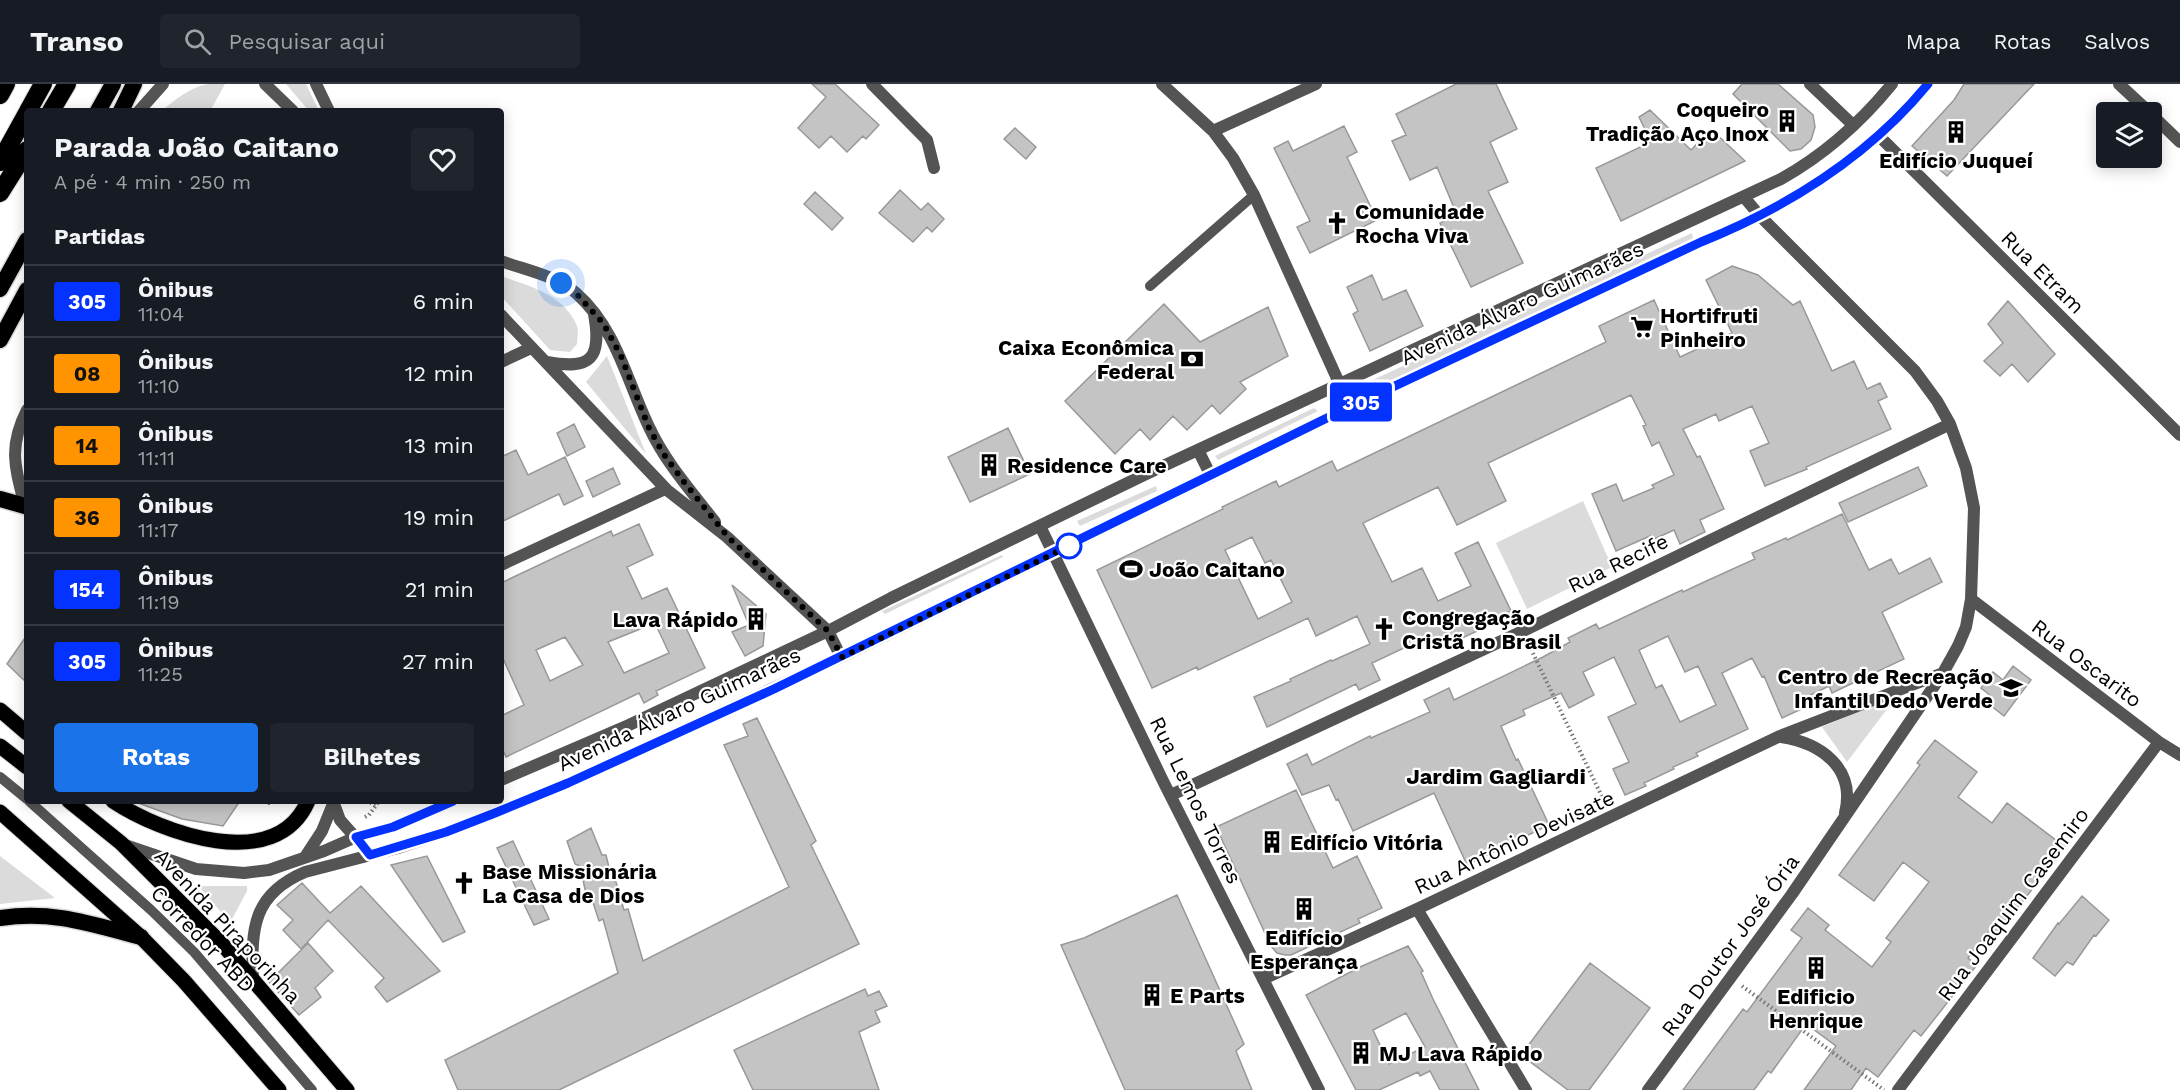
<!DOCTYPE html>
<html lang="pt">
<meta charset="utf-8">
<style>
:root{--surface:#171b24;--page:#20242c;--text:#f1f3f6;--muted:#9ea1a6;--line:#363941;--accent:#1a73e8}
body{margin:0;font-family:"Work Sans",sans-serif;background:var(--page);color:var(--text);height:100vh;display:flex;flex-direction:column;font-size:22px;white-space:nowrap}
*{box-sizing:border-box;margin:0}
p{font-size:20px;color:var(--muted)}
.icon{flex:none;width:33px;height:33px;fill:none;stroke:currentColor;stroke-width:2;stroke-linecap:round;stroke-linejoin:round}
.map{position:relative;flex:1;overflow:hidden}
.panel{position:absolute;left:24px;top:24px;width:480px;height:696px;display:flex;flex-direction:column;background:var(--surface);border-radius:6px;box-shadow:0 3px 15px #0003}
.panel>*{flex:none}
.badge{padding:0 12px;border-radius:4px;font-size:21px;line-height:39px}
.buttons{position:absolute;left:2096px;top:18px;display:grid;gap:12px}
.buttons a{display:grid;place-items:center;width:66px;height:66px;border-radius:6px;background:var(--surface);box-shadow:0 3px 15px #0003;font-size:30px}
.you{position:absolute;width:30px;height:30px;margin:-15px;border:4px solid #fff;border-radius:50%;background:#1a73e8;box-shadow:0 0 0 9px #1a73e833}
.map>.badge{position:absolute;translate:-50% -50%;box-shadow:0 0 0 3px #fff}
h2{padding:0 30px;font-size:22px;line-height:54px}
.round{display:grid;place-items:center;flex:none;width:63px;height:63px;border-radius:6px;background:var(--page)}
.headline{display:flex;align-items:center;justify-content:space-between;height:102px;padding:0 30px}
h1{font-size:28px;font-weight:700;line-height:45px}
.cta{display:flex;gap:12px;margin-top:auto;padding:12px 30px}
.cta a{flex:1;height:69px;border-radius:6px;background:var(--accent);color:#fff;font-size:24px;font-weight:700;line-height:69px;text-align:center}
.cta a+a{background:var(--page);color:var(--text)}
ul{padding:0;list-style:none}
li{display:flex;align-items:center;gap:18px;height:72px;padding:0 30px;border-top:2px solid var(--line)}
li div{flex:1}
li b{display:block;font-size:22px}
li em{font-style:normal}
li .badge{min-width:66px;font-weight:700;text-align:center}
header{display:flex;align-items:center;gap:36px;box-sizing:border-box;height:84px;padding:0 30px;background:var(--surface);border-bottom:2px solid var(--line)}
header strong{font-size:28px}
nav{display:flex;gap:33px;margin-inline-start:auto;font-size:21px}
.search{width:420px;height:54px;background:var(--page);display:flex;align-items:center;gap:15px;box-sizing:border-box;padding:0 21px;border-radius:6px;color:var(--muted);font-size:22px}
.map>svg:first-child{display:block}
.green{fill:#dbdbdb}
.building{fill:#c4c4c4;stroke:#989898;stroke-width:1.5;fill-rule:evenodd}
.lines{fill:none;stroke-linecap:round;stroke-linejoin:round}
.primary-casing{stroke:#dbdbdb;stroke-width:17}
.trunk-casing{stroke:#dbdbdb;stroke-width:19}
.motorway-casing{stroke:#dbdbdb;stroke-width:20}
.path{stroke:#767676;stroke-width:4;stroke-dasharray:1.5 3;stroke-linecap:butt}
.service{stroke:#545454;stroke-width:10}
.minor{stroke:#545454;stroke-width:12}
.tertiary{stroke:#545454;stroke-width:12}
.primary{stroke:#000;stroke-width:15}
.trunk{stroke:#000;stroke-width:16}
.motorway{stroke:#000;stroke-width:18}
.line-casing{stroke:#fff;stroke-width:14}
.line{stroke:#0432ff;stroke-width:9}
.walk{stroke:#000;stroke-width:6;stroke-dasharray:0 10.8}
.stop-dot{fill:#fff;stroke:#0432ff;stroke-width:3}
.labels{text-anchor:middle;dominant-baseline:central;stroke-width:4.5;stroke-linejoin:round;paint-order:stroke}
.poi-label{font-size:21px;font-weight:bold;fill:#000;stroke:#fff;text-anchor:start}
.street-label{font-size:21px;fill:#000;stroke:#fff}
.neighbourhood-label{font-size:22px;font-weight:bold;fill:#000;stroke:#fff}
</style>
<header>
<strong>Transo</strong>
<div class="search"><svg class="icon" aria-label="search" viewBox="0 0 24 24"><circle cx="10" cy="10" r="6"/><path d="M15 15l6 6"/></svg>Pesquisar aqui</div>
<nav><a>Mapa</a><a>Rotas</a><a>Salvos</a></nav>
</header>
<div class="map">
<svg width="2180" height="1006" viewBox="0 0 2180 1006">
<rect width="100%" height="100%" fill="#fff"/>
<path class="green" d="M 208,0 L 225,0 L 210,27 L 162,27 C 175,15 191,3 208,0 Z
M 286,0 L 306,0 L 319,27 L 309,27 Z
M 1692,149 L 1693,155 L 1371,309 L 1366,299 Z
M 501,192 C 529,202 565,211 577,242 C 579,247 577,255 577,260 L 570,268 L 550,266 L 501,212 Z
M 607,272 L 646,370 L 586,298 Z
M 1314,324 L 1318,327 L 1218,376 L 1215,372 Z
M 1156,402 L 1157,407 L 1080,442 L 1077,437 Z
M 1583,417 L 1612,483 L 1527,525 L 1496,459 Z
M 1002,471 L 1003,473 L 885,530 L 882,527 Z
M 1897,612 L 1847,678 L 1822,643 Z
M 0,772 L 55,814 L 0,820 Z
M 199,802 L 247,802 L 247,807 L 230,839 Z"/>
<path class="building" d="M 812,0 L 835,0 L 879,41 L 866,55 L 863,52 L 847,68 L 831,52 L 819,64 L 798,44 L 826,13 Z
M 1456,0 L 1496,0 L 1517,45 L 1490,58 L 1508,98 L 1488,107 L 1523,179 L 1471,203 L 1440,139 L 1457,131 L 1437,83 L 1410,96 L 1392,57 L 1406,51 L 1396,30 Z
M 1742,0 L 1778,0 L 1813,31 L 1815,43 L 1811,56 L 1801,65 L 1790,67 L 1733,10 Z
M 1964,0 L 2034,0 L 1947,92 L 1912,62 L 1954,16 Z
M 1650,26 L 1691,66 L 1711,45 L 1745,77 L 1621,137 L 1596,84 L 1651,58 L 1639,33 Z
M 1344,42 L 1357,68 L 1347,73 L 1377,136 L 1310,169 L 1297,143 L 1310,137 L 1274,64 L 1288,57 L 1293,67 Z
M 1015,44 L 1036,63 L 1026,75 L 1004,55 Z
M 900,106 L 921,126 L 928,119 L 944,135 L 932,148 L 927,143 L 913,158 L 879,129 Z
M 815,108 L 843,134 L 832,146 L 804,120 Z
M 1732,182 L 1758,191 L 1793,221 L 1800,217 L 1832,287 L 1854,277 L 1867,305 L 1880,299 L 1887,313 L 1878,317 L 1891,345 L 1806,383 L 1807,385 L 1765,402 L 1750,367 L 1769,359 L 1752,322 L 1719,337 L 1716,330 L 1683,345 L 1697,373 L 1700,372 L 1724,425 L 1700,436 L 1705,448 L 1680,460 L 1674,446 L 1652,456 L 1650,452 L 1616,467 L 1592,410 L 1616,400 L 1623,417 L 1654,404 L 1652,401 L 1674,391 L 1659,358 L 1652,362 L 1643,342 L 1646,341 L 1631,311 L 1488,379 L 1506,417 L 1457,441 L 1438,403 L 1363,439 L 1392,498 L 1422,484 L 1438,517 L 1471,502 L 1455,469 L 1478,458 L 1511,527 L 1486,538 L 1488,542 L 1458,556 L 1456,551 L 1430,564 L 1425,554 L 1372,579 L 1380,596 L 1359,606 L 1356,600 L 1267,643 L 1254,613 L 1291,597 L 1290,595 L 1331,576 L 1332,577 L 1370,560 L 1357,532 L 1316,552 L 1308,534 L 1198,586 L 1197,583 L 1152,604 L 1097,486 L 1223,425 L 1222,423 L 1276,397 L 1279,403 L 1332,377 L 1337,387 L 1606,258 L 1599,242 L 1654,216 L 1680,273 L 1732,249 L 1706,196 ZM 1252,453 L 1265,479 L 1271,476 L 1292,518 L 1258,535 L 1225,466 Z
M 1372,191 L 1383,216 L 1406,206 L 1423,242 L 1370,267 L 1353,230 L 1358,227 L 1347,203 Z
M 2008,217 L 2055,270 L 2028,298 L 2012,280 L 2000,292 L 1984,277 L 2003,259 L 1988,240 Z
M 1164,220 L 1200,258 L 1268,223 L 1288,272 L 1240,298 L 1246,305 L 1220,330 L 1212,321 L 1187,346 L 1173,332 L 1150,356 L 1140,345 L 1115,370 L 1065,317 Z
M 574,340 L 585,363 L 567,372 L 557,349 Z
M 1008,344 L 1030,390 L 970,418 L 948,373 Z
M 516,366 L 528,391 L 565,373 L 583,412 L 564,421 L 559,410 L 501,438 L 501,373 Z
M 1918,383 L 1927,402 L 1848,438 L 1839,419 Z
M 613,384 L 620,400 L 593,413 L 586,397 Z
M 1842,430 L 1869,486 L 1891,475 L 1899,490 L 1930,474 L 1942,498 L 1882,528 L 1904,575 L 1832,609 L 1829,602 L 1800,616 L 1804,624 L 1782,634 L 1764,592 L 1762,593 L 1752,574 L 1722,589 L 1748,645 L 1696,669 L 1698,672 L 1673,683 L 1674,685 L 1644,699 L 1646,702 L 1625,711 L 1613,685 L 1629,678 L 1608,633 L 1636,620 L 1614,573 L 1583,588 L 1594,611 L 1569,624 L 1561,609 L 1523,626 L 1525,631 L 1501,642 L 1516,676 L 1518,675 L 1549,741 L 1467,781 L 1434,709 L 1353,747 L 1338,715 L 1336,716 L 1329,701 L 1302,711 L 1287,680 L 1307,670 L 1312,681 L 1370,652 L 1371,654 L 1430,628 L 1424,616 L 1449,604 L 1454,616 L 1543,573 L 1570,558 L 1568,554 L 1596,540 L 1599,545 L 1682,506 L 1683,508 L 1702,499 L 1755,475 L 1752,469 L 1786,454 L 1787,456 ZM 1668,552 L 1685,588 L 1698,582 L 1716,621 L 1680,638 L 1662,601 L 1656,604 L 1639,566 Z
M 639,440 L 653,471 L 627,483 L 642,515 L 667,504 L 705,584 L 656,607 L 658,611 L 644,619 L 639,609 L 506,673 L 501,662 L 501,632 L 524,621 L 501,570 L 501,499 L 611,447 L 613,452 ZM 655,539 L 669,569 L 624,589 L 608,558 ZM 565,553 L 583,581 L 550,597 L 536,566 Z
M 732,501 L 766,530 L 763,562 L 745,572 L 732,548 L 749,541 Z
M 27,551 L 27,599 L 7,580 Z
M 2013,582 L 2031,596 L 2004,632 L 1986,618 L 1991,612 L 1981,604 L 1993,588 L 2003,596 Z
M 757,634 L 816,757 L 811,761 L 859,860 L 559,1006 L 458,1006 L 445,976 L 618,889 L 603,835 L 599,837 L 590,809 L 586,810 L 580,782 L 575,780 L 567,757 L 591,744 L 602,771 L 606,771 L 612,796 L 616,798 L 624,826 L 628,825 L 643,877 L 789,803 L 724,661 L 748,652 L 743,640 Z
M 1935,656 L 1977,688 L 1958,713 L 1992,739 L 2007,719 L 2065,763 L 1995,853 L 1988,848 L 1968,874 L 1977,881 L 1921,952 L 1914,946 L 1878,993 L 1866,984 L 1851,1006 L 1804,1006 L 1836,962 L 1806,940 L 1771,989 L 1768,987 L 1754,1006 L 1683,1006 L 1743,925 L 1747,928 L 1802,854 L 1791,846 L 1808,824 L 1829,841 L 1825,846 L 1872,883 L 1891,858 L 1886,854 L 1929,798 L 1903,778 L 1874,817 L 1839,791 L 1920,681 L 1917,679 Z
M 1296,706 L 1333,784 L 1357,772 L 1382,824 L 1358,835 L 1360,839 L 1291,871 L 1285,871 L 1277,869 L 1271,862 L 1216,743 Z
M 138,717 L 240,717 L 223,742 L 182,735 L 138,719 Z
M 513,757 L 549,835 L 534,841 L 497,764 Z
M 427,772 L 465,848 L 443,858 L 391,781 Z
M 302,799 L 330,829 L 361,802 L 440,887 L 387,918 L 375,903 L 384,894 L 328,836 L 301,865 L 283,846 L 293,836 L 277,821 Z
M 1177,811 L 1244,960 L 1236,967 L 1252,1006 L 1125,1006 L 1061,861 L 1084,854 Z
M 2082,812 L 2109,836 L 2096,852 L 2094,851 L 2073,881 L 2067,878 L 2055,892 L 2033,874 L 2058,839 L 2059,840 Z
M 308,859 L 333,887 L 315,904 L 321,913 L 299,931 L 269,898 Z
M 1408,862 L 1423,887 L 1421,888 L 1433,915 L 1479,1006 L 1440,1006 L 1430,987 L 1420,992 L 1418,988 L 1379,1006 L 1356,1006 L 1306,911 L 1360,883 ZM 1406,929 L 1425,963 L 1389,980 L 1373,946 Z
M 1590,879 L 1650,924 L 1589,1006 L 1568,1006 L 1521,971 Z
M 865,905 L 868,912 L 879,907 L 887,922 L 875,927 L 880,938 L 859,948 L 879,1006 L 753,1006 L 734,966 Z"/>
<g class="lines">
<g class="primary-casing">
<path id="primary" d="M 0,626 L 27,649
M 0,662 L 27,683
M 69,717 L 121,759 L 223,861 L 347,1006
M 113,717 C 161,749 276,791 308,717
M 0,728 L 141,853 L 184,897 L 279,1006"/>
</g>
<g class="trunk-casing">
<path id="trunk" d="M 98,27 L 113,0
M 121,27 L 134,0
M 0,205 L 27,156
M 0,256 L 27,206
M 0,415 L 25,422
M 0,834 C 53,826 91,840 141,853"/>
</g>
<g class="motorway-casing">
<path id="motorway" d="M 0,11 L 6,0
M 28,27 L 43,0
M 51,27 L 67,0
M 0,78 L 27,29
M 0,109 L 27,66"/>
</g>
<path class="path" d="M 1529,561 L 1605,719
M 264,717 L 269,719 L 278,717
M 361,717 L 377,720
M 365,733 L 369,731 L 377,720 L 376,717
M 1742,902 L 1884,1006"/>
<path class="service" d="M 1150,202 L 1254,111
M 0,693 L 27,715
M 29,717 L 151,826 L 194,868 L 312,1006"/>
<path class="minor" d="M 872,0 L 927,56 L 934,84
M 1162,0 L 1213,47 L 1233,74 L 1254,111 L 1350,323
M 1810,0 L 1853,41
M 2119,0 L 2149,28
M 2151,30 L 2180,58
M 1213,47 L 1316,0
M 1879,52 L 2180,351
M 501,278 L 531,264
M 25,422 C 15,384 8,363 27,326
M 501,481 L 665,405
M 1971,515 L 2159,658 L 2180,671
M 1781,653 C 1821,659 1856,684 1845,729
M 1171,711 L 1523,547 L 1950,340
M 1417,825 L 1526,1006
M 1263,895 L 1417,825 L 1780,652 L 1943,589
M 1648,1006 L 1792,810 L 1943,589 L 1958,562 L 1966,543 L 1971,515 L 1974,424 L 1966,384 L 1950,340 L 1937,317 L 1915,287 L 1759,131 L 1744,113
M 1898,1006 L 2159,658"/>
<path class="tertiary" d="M 265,0 L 293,27
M 316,0 L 329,27
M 139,27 L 163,0
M 501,177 C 525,186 557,192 576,209 C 617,245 627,298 650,345 C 666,379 692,408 715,438
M 501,231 L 667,406 L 727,453 L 828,547 L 841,573
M 547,278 C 591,286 602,275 594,230
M 1198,366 L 1211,392
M 1040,442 L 1163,697 L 1319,1006
M 501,696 L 629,641 L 828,547 L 891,514 L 1146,390 L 1781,95 C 1824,71 1861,38 1892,0
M 333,717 L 340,736 L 371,771
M 122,760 L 196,785 L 244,789 L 269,786 L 324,767 L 356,753 L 393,743 L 453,717
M 305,773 L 322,747 L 333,720
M 253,895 C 251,844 253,810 305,788 L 398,764 L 446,748 L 568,699 L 841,573 L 1350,323 L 1701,158 C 1788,123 1868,73 1928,0"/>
<use href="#primary" class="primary"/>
<use href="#trunk" class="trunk"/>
<use href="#motorway" class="motorway"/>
</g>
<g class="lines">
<g class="line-casing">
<path id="line" d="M 453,717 L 393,743 L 356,753 L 370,771 L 446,748 L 495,729 L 568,699 L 774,605 L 1329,333 L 1701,158 C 1788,123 1868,73 1928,0"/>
</g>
<use href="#line" class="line"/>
<path class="walk" d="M 561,199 L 575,208 L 603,239 L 621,272 L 649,344 L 663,369 L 684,398 L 728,453 L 828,547 L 842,573 L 1073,460 L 1069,462"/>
</g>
<defs>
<g id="building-bare" transform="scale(1.8)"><path d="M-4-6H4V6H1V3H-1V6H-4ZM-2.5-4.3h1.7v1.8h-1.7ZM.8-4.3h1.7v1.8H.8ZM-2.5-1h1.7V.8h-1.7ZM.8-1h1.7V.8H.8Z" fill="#000" stroke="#fff" stroke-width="2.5" paint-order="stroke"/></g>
<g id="church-bare" transform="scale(1.8)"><path d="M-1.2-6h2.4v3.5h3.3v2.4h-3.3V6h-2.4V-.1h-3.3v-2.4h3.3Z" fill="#000" stroke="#fff" stroke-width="2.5" paint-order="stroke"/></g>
<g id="supermarket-bare" transform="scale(1.8)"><path d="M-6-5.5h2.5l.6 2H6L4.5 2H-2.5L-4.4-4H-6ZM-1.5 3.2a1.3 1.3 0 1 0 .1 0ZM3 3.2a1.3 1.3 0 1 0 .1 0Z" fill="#000" stroke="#fff" stroke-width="2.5" paint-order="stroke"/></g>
<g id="bank-bare" transform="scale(1.8)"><path d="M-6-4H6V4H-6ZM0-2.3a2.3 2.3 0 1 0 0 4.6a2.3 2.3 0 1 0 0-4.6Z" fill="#000" stroke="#fff" stroke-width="2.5" paint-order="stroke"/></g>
<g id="stadium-bare" transform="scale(1.8)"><path d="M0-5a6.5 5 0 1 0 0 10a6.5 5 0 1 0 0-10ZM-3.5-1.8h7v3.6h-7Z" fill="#000" stroke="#fff" stroke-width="2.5" paint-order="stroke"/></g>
<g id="school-bare" transform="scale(1.8)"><path d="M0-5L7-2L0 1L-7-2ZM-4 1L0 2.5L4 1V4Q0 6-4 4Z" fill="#000" stroke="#fff" stroke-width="2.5" paint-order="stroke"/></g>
</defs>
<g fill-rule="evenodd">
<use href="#building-bare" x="1787" y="37"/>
<use href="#building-bare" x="1956" y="48"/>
<use href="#church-bare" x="1337" y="139"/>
<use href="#supermarket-bare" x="1642" y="243"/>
<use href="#bank-bare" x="1192" y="275"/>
<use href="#building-bare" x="989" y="381"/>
<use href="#stadium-bare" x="1131" y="485"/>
<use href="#building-bare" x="756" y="535"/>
<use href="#church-bare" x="1384" y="545"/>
<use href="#school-bare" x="2011" y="604"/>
<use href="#building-bare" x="1272" y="758"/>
<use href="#church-bare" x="464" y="799"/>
<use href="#building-bare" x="1304" y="825"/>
<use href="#building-bare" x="1816" y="884"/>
<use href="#building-bare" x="1152" y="911"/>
<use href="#building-bare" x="1361" y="969"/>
</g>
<circle class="stop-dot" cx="1069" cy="462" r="12"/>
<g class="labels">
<g class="poi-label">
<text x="1769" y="25" text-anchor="end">Coqueiro<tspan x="1769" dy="24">Tradição Aço Inox</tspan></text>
<text x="1956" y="76" text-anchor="middle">Edifício Juqueí</text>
<text x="1355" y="127">Comunidade<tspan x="1355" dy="24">Rocha Viva</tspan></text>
<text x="1660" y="231">Hortifruti<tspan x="1660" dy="24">Pinheiro</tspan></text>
<text x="1174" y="263" text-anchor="end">Caixa Econômica<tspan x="1174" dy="24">Federal</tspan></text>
<text x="1007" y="381">Residence Care</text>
<text x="1149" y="485">João Caitano</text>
<text x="1402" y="533">Congregação<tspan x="1402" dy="24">Cristã no Brasil</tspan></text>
<text x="738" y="535" text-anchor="end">Lava Rápido</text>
<text x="1993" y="592" text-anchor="end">Centro de Recreação<tspan x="1993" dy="24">Infantil Dedo Verde</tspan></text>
<text x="1290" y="758">Edifício Vitória</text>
<text x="482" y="787">Base Missionária<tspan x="482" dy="24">La Casa de Dios</tspan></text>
<text x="1304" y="853" text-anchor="middle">Edifício<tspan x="1304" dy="24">Esperança</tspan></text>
<text x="1170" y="911">E Parts</text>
<text x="1816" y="912" text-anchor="middle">Edificio<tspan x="1816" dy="24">Henrique</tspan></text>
<text x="1379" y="969">MJ Lava Rápido</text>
</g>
<g class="street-label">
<text transform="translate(2043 188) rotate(45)">Rua Etram</text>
<text transform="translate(1522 219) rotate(-25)">Avenida Álvaro Guimarães</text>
<text transform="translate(1618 479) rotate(-26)">Rua Recife</text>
<text transform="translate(2087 579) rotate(37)">Rua Oscarito</text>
<text transform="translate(679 625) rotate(-25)">Avenida Álvaro Guimarães</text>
<text transform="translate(1196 716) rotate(64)">Rua Lemos Torres</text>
<text transform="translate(1514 758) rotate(-25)">Rua Antônio Devisate</text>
<text transform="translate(2013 820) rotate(-53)">Rua Joaquim Casemiro</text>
<text transform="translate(228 842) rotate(47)">Avenida Piraporinha</text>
<text transform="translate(203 855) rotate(46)">Corredor ABD</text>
<text transform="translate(1730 861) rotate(-54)">Rua Doutor José Ória</text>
</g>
<g class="neighbourhood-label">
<text x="1496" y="692">Jardim Gagliardi</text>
</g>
</g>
</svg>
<div class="buttons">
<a><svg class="icon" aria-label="layers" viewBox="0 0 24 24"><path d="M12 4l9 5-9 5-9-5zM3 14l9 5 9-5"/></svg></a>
</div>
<div class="you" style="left:561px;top:199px"></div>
<b class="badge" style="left:1361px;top:318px;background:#0432ff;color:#fff">305</b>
<section class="panel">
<div class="headline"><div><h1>Parada João Caitano</h1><p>A pé · 4 min · 250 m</p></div><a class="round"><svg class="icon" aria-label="heart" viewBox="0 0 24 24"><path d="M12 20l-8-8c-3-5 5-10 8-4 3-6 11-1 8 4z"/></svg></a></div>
<h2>Partidas</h2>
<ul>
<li><span class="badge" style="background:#0432ff;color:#fff">305</span><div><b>Ônibus</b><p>11:04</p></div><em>6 min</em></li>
<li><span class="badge" style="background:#ff9300;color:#111">08</span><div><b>Ônibus</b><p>11:10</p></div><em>12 min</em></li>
<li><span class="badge" style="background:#ff9300;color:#111">14</span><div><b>Ônibus</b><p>11:11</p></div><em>13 min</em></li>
<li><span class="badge" style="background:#ff9300;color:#111">36</span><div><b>Ônibus</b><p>11:17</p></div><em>19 min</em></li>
<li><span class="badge" style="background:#0432ff;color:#fff">154</span><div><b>Ônibus</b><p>11:19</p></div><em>21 min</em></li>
<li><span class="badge" style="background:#0432ff;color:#fff">305</span><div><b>Ônibus</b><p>11:25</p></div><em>27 min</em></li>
</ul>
<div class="cta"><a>Rotas</a><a>Bilhetes</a></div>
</section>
</div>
